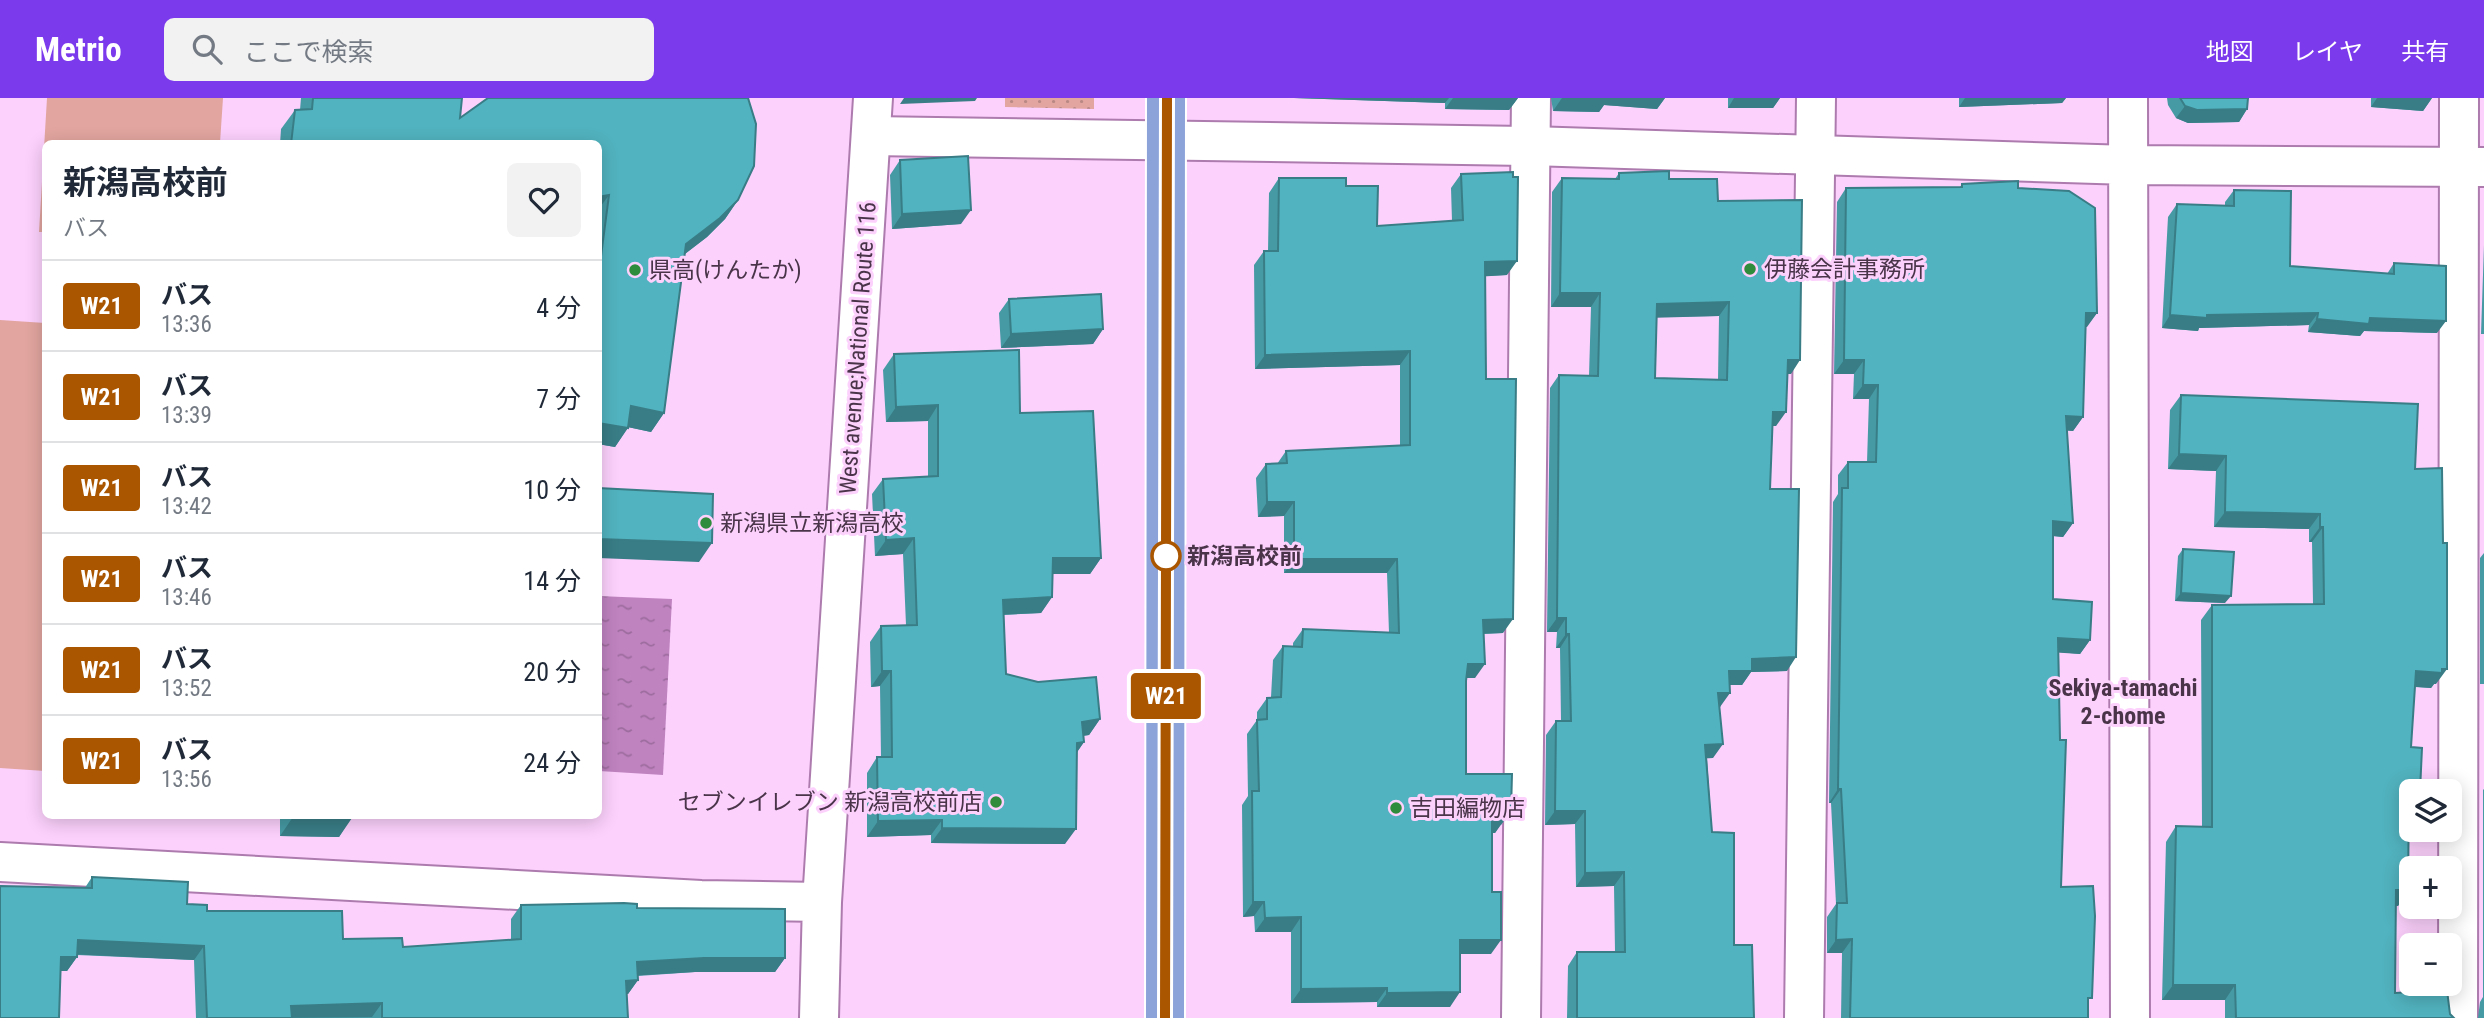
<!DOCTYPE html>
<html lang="ja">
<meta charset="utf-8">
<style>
:root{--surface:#fff;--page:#f2f2f3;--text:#1f2937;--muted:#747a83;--line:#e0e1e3;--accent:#7c3aed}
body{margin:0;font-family:"Roboto Condensed","Noto Sans JP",sans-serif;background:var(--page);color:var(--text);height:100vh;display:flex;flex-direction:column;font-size:26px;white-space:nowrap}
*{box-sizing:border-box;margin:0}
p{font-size:23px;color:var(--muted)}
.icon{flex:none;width:38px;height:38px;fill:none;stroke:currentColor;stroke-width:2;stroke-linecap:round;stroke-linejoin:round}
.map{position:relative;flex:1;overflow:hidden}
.drawer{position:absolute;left:42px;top:42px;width:560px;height:679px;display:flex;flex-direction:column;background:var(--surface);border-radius:10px;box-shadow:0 4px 18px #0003}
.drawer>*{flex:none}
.badge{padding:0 14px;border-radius:5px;font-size:24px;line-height:46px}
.fabs{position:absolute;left:2399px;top:681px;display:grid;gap:14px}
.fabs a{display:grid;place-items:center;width:63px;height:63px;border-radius:10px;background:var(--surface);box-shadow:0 4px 18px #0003;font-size:35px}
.map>.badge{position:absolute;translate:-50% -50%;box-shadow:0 0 0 4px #fff}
.round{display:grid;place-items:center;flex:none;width:74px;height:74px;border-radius:10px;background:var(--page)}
.headline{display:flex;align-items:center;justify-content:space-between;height:119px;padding:0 21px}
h1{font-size:33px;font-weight:700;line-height:52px}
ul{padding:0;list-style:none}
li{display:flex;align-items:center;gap:21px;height:91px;padding:0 21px;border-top:2px solid var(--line)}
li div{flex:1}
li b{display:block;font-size:26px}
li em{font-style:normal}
li .badge{min-width:77px;font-weight:700;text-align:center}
header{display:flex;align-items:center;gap:42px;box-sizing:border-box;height:98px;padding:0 35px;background:var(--accent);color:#fff}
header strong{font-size:33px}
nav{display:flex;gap:38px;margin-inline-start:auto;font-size:24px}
.search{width:490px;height:63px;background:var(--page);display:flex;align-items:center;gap:18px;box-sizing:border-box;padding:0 24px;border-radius:10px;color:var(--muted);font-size:26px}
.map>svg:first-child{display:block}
.grass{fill:#e2a59f}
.park{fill:url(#park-dots)}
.water{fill:url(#water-ripples)}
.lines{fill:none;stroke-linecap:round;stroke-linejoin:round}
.minor-casing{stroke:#ad7bae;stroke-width:42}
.tertiary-casing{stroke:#ad7bae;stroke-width:42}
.trunk-casing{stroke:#fff;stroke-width:42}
.minor{stroke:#fff;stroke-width:38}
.tertiary{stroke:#fff;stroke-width:38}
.trunk{stroke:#8ca3da;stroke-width:38}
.wall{fill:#469aa4;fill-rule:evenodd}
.shaded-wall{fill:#397d86}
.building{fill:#51b3bf;stroke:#397d86;stroke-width:2;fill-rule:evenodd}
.line-casing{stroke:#fff;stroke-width:16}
.line{stroke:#a50;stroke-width:10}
.poi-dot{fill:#308c3d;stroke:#fcd1fc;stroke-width:2.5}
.stop-dot{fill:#fff;stroke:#a50;stroke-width:3.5}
.labels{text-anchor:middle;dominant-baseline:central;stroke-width:6;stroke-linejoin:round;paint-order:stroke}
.poi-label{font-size:23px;fill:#493449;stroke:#fcd1fc;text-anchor:start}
.street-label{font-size:23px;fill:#493449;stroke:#fcd1fc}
.stop-label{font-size:23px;font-weight:bold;fill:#493449;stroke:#fcd1fc;text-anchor:start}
.neighbourhood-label{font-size:24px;font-weight:bold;fill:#493449;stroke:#fcd1fc}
</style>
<header>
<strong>Metrio</strong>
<div class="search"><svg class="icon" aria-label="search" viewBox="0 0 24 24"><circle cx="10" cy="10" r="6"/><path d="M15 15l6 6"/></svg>ここで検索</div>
<nav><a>地図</a><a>レイヤ</a><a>共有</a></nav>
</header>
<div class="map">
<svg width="2484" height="920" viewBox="0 0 2484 920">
<defs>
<pattern id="park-dots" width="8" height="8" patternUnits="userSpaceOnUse" patternTransform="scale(1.75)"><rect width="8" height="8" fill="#e2a59f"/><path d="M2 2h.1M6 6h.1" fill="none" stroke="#b98784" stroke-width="1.8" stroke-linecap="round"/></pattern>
<pattern id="water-ripples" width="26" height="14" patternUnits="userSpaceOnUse" patternTransform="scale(1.75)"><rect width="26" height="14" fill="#bf83c0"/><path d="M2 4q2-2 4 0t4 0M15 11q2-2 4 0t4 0" fill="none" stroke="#9d6c9e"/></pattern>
</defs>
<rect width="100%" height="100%" fill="#fcd1fc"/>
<path class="grass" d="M 47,0 L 223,0 L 220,45 L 46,46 L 45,134 L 39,134 Z
M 0,222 L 45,225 L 45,673 L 0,670 Z"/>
<path class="park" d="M 1005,0 L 1094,0 L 1094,11 L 1005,9 Z"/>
<path class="water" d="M 598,498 L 672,501 L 663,677 L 599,673 Z"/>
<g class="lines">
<g class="minor-casing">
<path id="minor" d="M 0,764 L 701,802 L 822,804
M 819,920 L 822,804 L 873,0
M 1521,920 L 1531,0
M 1804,920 L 1816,0
M 2458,920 L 2459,0"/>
</g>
<g class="tertiary-casing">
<path id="tertiary" d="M 2128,0 L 2130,920
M 871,38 L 1531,48 L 2129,67 L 2484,69"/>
</g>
<g class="trunk-casing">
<path id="trunk" d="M 1165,920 L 1166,0"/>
</g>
<use href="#minor" class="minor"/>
<use href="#tertiary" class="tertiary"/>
<use href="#trunk" class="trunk"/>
</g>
<path class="wall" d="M 301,0 L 462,0 L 460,20 L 488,0 L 748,0 L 756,26 L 754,68 L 738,102 L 725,121 L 707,139 L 685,156 L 664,315 L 651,334 L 628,329 L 615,349 L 598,346 L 598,46 L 280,46 L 281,31 L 295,12 L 300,12 Z
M 1294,0 L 1518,0 L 1509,12 L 1445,11 L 1445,5 Z
M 1551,0 L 1665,0 L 1657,11 L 1604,7 L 1599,14 L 1553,13 Z
M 1728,0 L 1780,0 L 1773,10 L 1728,10 Z
M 1959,0 L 2066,0 L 2062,5 L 1959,9 Z
M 2167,0 L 2248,0 L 2247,11 L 2239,24 L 2188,25 L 2176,20 L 2168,7 Z
M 2371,0 L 2432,0 L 2423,13 L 2371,9 Z
M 900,62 L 961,126 L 892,131 L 890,77 Z
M 1619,75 L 1669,81 L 1718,103 L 1791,276 L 1788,276 L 1776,328 L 1773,328 L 1770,391 L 1787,573 L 1751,574 L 1742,587 L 1729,587 L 1720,609 L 1713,660 L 1707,660 L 1712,734 L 1734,847 L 1754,920 L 1567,920 L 1568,868 L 1577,854 L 1615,854 L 1614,788 L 1576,789 L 1575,726 L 1545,727 L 1546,637 L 1556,623 L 1561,623 L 1560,550 L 1556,550 L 1557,534 L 1547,534 L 1550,290 L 1559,277 L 1589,278 L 1591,209 L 1551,209 L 1552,94 L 1562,80 L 1615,81 ZM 1719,218 L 1718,282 L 1655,280 L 1657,219 Z
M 1461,76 L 1507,177 L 1485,178 L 1486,281 L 1503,535 L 1484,536 L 1475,580 L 1467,580 L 1466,676 L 1511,713 L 1501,727 L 1500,727 L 1495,735 L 1492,735 L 1491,856 L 1460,856 L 1450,909 L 1377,909 L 1377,904 L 1291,905 L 1291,834 L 1255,834 L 1254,818 L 1243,819 L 1242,707 L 1248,698 L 1247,636 L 1257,622 L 1257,614 L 1267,600 L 1271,599 L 1273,562 L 1283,548 L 1293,548 L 1293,545 L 1303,531 L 1389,535 L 1387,475 L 1284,475 L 1284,418 L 1258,419 L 1256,380 L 1266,366 L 1277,366 L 1286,353 L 1400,348 L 1400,267 L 1255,271 L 1254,167 L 1264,153 L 1268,153 L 1269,95 L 1279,80 L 1346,88 L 1377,128 L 1452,123 L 1451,90 Z
M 1962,86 L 2018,90 L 2097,215 L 2086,229 L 2083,319 L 2073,333 L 2067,332 L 2073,425 L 2063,439 L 2053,438 L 2053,501 L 2090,542 L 2080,556 L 2059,554 L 2061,789 L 2088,905 L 2088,920 L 1841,920 L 1842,855 L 1827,855 L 1827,819 L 1836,806 L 1831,705 L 1829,705 L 1833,404 L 1838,396 L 1838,377 L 1848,364 L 1867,364 L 1869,301 L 1853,301 L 1854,276 L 1834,276 L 1837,104 L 1846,90 L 1960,89 Z
M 2234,92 L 2290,168 L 2387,176 L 2394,165 L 2437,235 L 2364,233 L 2360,238 L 2308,234 L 2309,227 L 2199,230 L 2198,233 L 2162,230 L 2168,119 L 2177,106 L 2225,108 L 2225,104 Z
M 2484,147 L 2484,236 L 2481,236 Z
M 1009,201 L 1103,231 L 1093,246 L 1001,250 L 999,215 Z
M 894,256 L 1020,315 L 1101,460 L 1090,476 L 1053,476 L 1052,499 L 1041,515 L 1004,517 L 1006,576 L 1100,621 L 1089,637 L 1083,638 L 1084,644 L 1077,654 L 1065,746 L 931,745 L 931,737 L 867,739 L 867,675 L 877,659 L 881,659 L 880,588 L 871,589 L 870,544 L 881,528 L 906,527 L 903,456 L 875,458 L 872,396 L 883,381 L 928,378 L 928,323 L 886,324 L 883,272 Z
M 2181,297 L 2415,371 L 2436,586 L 2434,586 L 2431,590 L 2415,589 L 2411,649 L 2412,706 L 2409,708 L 2408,792 L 2398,808 L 2396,807 L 2395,895 L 2450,916 L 2454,920 L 2225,920 L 2225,902 L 2162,902 L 2166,744 L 2176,728 L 2202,729 L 2201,522 L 2212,507 L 2313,506 L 2312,444 L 2309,444 L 2309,431 L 2214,429 L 2216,373 L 2168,371 L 2170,312 Z
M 2183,451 L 2225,505 L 2175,503 L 2178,458 Z
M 2484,455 L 2484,586 L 2480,586 L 2480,460 Z
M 2484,691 L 2484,920 L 2478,920 L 2480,904 L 2483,899 L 2483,692 Z
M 280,718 L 352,718 L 339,739 L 280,738 Z
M 92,779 L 207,813 L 343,841 L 403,849 L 511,842 L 511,821 L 521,807 L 637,810 L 785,860 L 775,874 L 695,874 L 638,878 L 638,882 L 628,896 L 627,896 L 628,920 L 196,920 L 194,862 L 77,857 L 77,859 L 67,873 L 60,873 L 0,920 Z"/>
<path class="shaded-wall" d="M 904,0 L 977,0 L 975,3 L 900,6 Z
M 1294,0 L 1449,0 L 1445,5 Z
M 1453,0 L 1518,0 L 1509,12 L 1445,11 Z
M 1562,0 L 1665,0 L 1657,11 L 1604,7 L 1599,14 L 1553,13 Z
M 1734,0 L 1780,0 L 1773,10 L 1728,10 Z
M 1965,0 L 2066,0 L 2062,5 L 1959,9 Z
M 2377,0 L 2432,0 L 2423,13 L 2371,9 Z
M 2185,8 L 2247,11 L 2239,24 L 2188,25 L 2176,20 Z
M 609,97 L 598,112 L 598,99 Z
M 738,102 L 725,121 L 707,139 L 673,165 L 686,146 Z
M 971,112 L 961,126 L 892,131 L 902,116 Z
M 1517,163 L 1507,177 L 1475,179 L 1485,164 Z
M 1560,195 L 1600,195 L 1591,209 L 1551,209 Z
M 1729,204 L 1719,218 L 1647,220 L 1657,206 Z
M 2086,215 L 2097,215 L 2087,229 L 2077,229 Z
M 2318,215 L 2309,227 L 2199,230 L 2198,233 L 2162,230 L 2170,217 Z
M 2370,220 L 2446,223 L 2437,235 L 2364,233 L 2360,238 L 2308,234 L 2317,221 Z
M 1103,231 L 1093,246 L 1001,250 L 1011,236 Z
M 1410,253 L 1400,267 L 1255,271 L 1265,257 Z
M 1788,262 L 1800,262 L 1791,276 L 1779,276 Z
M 1844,262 L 1864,262 L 1854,276 L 1834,276 Z
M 1863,287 L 1878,287 L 1869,301 L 1853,301 Z
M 938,307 L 928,323 L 886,324 L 896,309 Z
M 631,308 L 664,315 L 651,334 L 618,327 Z
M 1773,314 L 1786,314 L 1776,328 L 1763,328 Z
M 2066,318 L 2083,319 L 2073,333 L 2056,332 Z
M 598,325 L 628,330 L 615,349 L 598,346 Z
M 2179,356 L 2226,358 L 2216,373 L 2168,371 Z
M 1267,404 L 1294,404 L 1284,418 L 1258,419 Z
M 2225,414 L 2320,416 L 2309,431 L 2214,429 Z
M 2053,423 L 2073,425 L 2063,439 L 2043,437 Z
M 2320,429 L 2323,429 L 2312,444 L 2309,444 Z
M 914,440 L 903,456 L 875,458 L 886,442 Z
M 598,441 L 712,445 L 699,464 L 598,460 Z
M 1053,460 L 1101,460 L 1090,476 L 1042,476 Z
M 1294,461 L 1397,461 L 1387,475 L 1284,475 Z
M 2181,495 L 2231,498 L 2225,505 L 2175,503 Z
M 1052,499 L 1041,515 L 993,517 L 1003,502 Z
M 1557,520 L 1566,520 L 1557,534 L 1547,534 Z
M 1513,521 L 1503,535 L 1473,536 L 1483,522 Z
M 1566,536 L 1569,536 L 1560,550 L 1556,550 Z
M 2058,540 L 2090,542 L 2080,556 L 2049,554 Z
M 1796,559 L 1787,573 L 1751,574 L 1742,587 L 1719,587 L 1729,573 L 1752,561 Z
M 1468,566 L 1485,566 L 1475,580 L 1458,580 Z
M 2447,571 L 2436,586 L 2434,586 L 2431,590 L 2405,588 L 2416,573 Z
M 882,573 L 891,573 L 880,588 L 871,589 Z
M 1718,595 L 1730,595 L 1720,609 Z
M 1100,621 L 1089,637 L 1072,639 L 1082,624 Z
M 1084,644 L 1073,660 L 1077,645 Z
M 1723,646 L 1713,660 L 1696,661 L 1705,647 Z
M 1838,691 L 1841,691 L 1831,705 L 1829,705 Z
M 2409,693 L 2412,693 L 2412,706 L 2410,708 L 2399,708 Z
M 1504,713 L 1511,713 L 1495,735 L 1482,735 L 1492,721 Z
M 1555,713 L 1585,713 L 1575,726 L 1545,727 Z
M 293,719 L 352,720 L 339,739 L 280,738 Z
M 942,722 L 931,737 L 867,739 L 878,723 Z
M 942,730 L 1076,731 L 1065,746 L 931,745 Z
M 1624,774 L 1614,788 L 1576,789 L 1585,775 Z
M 2396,792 L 2408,792 L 2398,808 L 2385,807 Z
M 1253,804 L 1264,804 L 1254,818 L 1243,819 Z
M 1301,819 L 1291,834 L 1255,834 L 1265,820 Z
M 1852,841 L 1842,855 L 1827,855 L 1836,842 Z
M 78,842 L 204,848 L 194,862 L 68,856 Z
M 1460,842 L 1501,842 L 1491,856 L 1450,856 Z
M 61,859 L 77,859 L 67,873 L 51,873 Z
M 704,860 L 785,860 L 775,874 L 695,874 L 627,878 L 637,864 Z
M 638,882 L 628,896 L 616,897 L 626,883 Z
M 2173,887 L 2235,887 L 2225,902 L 2162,902 Z
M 1387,890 L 1377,904 L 1291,905 L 1301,891 Z
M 1460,894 L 1450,909 L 1377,909 L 1387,895 Z
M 382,905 L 372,919 L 283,920 L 291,908 Z"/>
<path class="building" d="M 313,0 L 462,0 L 460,20 L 488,0 L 748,0 L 756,26 L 754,68 L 738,102 L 720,120 L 686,146 L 664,315 L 631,308 L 628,330 L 598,325 L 598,181 L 609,97 L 598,99 L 598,46 L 291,46 L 295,12 L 312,11 Z
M 2180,0 L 2248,0 L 2247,11 L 2197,12 L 2185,8 Z
M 968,58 L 971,112 L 902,116 L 900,62 Z
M 1669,73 L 1669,81 L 1717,81 L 1718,103 L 1802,102 L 1800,262 L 1788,262 L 1786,314 L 1773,314 L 1770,391 L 1799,391 L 1796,559 L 1752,561 L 1752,573 L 1729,573 L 1730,595 L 1718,595 L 1723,646 L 1705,647 L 1712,734 L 1734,735 L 1734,847 L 1752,847 L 1754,920 L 1577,920 L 1577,854 L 1625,854 L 1624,774 L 1585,775 L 1585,713 L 1555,713 L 1556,623 L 1571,623 L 1569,536 L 1566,536 L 1566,520 L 1557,520 L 1559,277 L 1598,278 L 1600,195 L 1560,195 L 1562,80 L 1619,81 L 1619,75 ZM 1729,204 L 1727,282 L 1655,280 L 1657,206 Z
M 1513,74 L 1513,79 L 1518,79 L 1517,163 L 1485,164 L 1486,281 L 1516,281 L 1513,521 L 1483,522 L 1485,566 L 1468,566 L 1466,583 L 1466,676 L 1512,676 L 1511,713 L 1504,713 L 1505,720 L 1492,721 L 1492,794 L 1501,794 L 1501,842 L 1460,842 L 1460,894 L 1387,895 L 1387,890 L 1301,891 L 1301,819 L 1265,820 L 1264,804 L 1253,804 L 1252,693 L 1259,693 L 1257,622 L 1267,621 L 1267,600 L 1281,599 L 1283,548 L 1302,549 L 1303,531 L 1399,535 L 1397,461 L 1294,461 L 1294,404 L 1267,404 L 1266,366 L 1287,365 L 1286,353 L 1410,347 L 1410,253 L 1265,257 L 1264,153 L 1278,153 L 1279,80 L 1346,80 L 1346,88 L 1378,88 L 1377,128 L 1463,122 L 1461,76 Z
M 2018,83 L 2018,90 L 2069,93 L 2095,110 L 2097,215 L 2086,215 L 2083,319 L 2066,318 L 2073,425 L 2053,423 L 2053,501 L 2092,504 L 2090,542 L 2058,540 L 2060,642 L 2066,642 L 2061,789 L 2093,788 L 2095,818 L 2092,900 L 2088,900 L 2088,920 L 1850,920 L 1852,841 L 1836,842 L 1837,805 L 1847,805 L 1841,691 L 1838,691 L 1842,390 L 1848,390 L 1848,364 L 1876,364 L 1878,287 L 1863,287 L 1864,262 L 1844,262 L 1846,90 L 1962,89 L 1962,86 Z
M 2234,92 L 2291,93 L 2290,168 L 2394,176 L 2394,165 L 2446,168 L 2446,223 L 2370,220 L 2369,226 L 2317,221 L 2318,215 L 2207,217 L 2207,220 L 2170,217 L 2177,106 L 2234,108 Z
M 1101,196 L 1103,231 L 1011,236 L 1009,201 Z
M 1019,252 L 1020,315 L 1093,313 L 1101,460 L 1053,460 L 1052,499 L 1003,502 L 1006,576 L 1038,584 L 1096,579 L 1100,621 L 1082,624 L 1084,644 L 1077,645 L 1076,731 L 942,730 L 942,722 L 878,723 L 877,659 L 892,659 L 891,573 L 882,573 L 881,528 L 917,527 L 914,440 L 886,442 L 883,381 L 938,378 L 938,307 L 896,309 L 894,256 Z
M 2181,297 L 2418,306 L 2415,371 L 2442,370 L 2443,445 L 2447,445 L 2447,571 L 2442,571 L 2442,575 L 2416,573 L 2411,649 L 2422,650 L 2420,693 L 2409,693 L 2408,792 L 2396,792 L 2395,895 L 2447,892 L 2450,916 L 2454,920 L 2236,920 L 2235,887 L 2173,887 L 2176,728 L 2212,729 L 2212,507 L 2324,506 L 2323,429 L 2320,429 L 2320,416 L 2225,414 L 2226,358 L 2179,356 Z
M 598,390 L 713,396 L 712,445 L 598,441 Z
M 2183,451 L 2234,454 L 2231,498 L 2181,495 Z
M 293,718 L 352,718 L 352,720 L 293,719 Z
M 92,779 L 188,784 L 187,806 L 207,807 L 207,813 L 342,813 L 343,841 L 402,840 L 403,849 L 521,841 L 521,807 L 624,805 L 637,806 L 637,810 L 785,811 L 785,860 L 704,860 L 637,864 L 638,882 L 626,883 L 628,920 L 382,920 L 382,905 L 291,908 L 292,920 L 207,920 L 204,848 L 78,842 L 77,859 L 61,859 L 59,920 L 0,920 L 0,788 L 92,790 Z"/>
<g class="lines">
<g class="line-casing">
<path id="line" d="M 1165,920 L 1167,0"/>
</g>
<use href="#line" class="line"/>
</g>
<g class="poi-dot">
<circle cx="1750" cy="171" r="7"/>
<circle cx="635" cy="172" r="7"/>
<circle cx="706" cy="425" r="7"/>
<circle cx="996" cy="704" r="7"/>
<circle cx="1396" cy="710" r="7"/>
</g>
<circle class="stop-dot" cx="1166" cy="458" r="14"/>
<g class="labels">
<g class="poi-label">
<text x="1764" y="171">伊藤会計事務所</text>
<text x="649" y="172">県高(けんたか)</text>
<text x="720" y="425">新潟県立新潟高校</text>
<text x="982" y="704" text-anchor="end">セブンイレブン 新潟高校前店</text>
<text x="1410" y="710">吉田編物店</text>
</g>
<g class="street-label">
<text transform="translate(858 250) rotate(-86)">West avenue;National Route 116</text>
</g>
<g class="stop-label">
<text x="1187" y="458">新潟高校前</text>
</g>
<g class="neighbourhood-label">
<text x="2123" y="590">Sekiya-tamachi<tspan x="2123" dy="28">2-chome</tspan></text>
</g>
</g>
</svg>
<div class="fabs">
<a><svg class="icon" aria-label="layers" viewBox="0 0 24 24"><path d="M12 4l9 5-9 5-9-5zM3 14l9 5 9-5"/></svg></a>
<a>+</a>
<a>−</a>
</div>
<b class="badge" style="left:1166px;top:598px;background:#a50;color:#fff">W21</b>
<section class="drawer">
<div class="headline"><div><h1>新潟高校前</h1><p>バス</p></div><a class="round"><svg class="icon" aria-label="heart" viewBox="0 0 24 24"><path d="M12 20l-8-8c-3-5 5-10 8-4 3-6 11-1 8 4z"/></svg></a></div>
<ul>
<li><span class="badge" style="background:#a50;color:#fff">W21</span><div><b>バス</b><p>13:36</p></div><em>4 分</em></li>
<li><span class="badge" style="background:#a50;color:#fff">W21</span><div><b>バス</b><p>13:39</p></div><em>7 分</em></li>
<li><span class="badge" style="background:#a50;color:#fff">W21</span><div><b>バス</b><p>13:42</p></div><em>10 分</em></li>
<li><span class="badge" style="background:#a50;color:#fff">W21</span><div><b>バス</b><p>13:46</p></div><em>14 分</em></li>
<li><span class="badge" style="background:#a50;color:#fff">W21</span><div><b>バス</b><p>13:52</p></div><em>20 分</em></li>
<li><span class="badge" style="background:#a50;color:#fff">W21</span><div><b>バス</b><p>13:56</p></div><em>24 分</em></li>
</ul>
</section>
</div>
